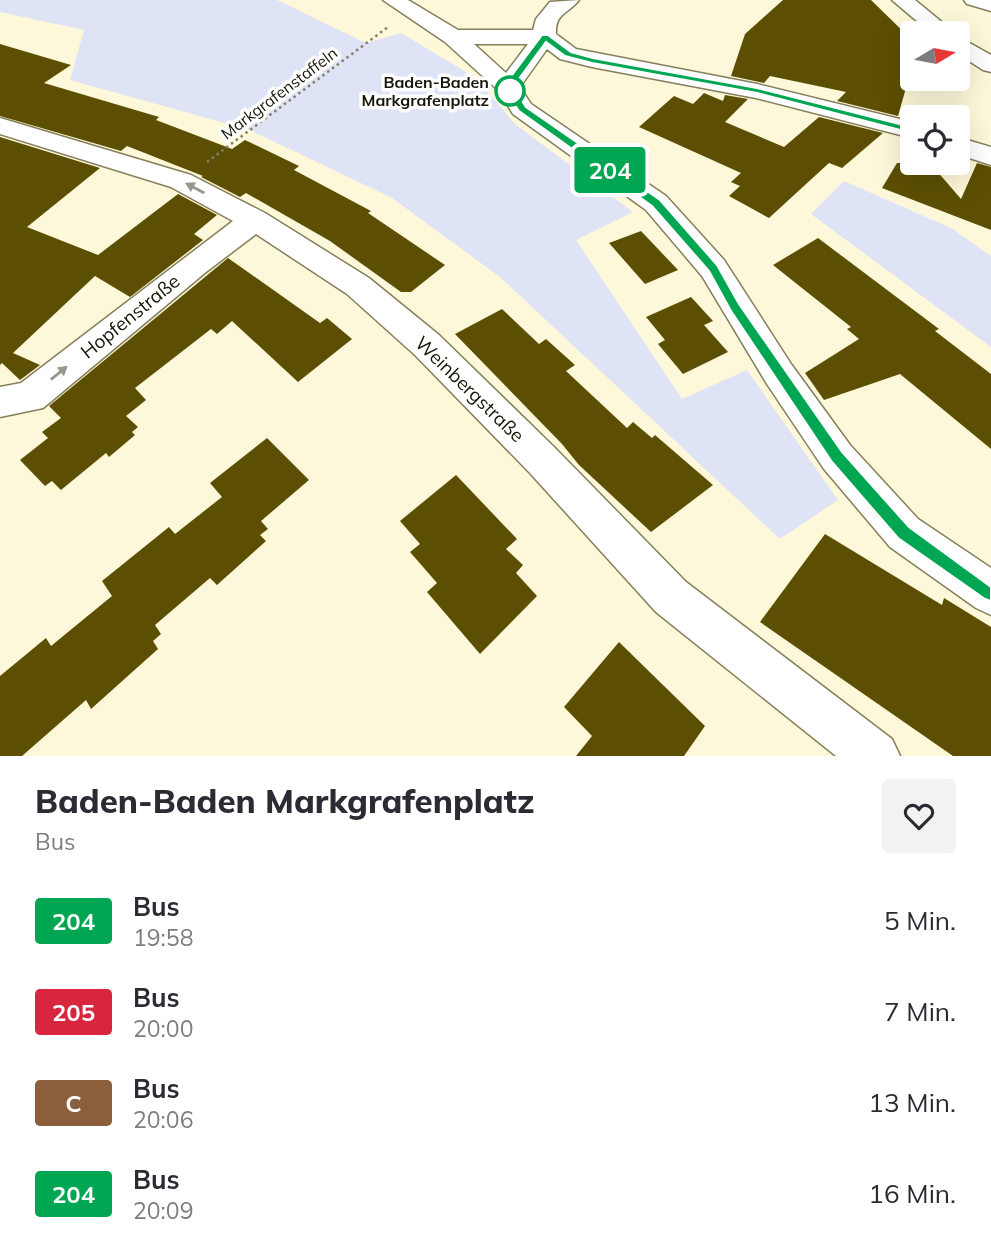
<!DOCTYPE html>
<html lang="de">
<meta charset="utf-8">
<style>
:root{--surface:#fff;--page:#f2f2f3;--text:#2b2b33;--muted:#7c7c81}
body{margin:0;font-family:Mulish,sans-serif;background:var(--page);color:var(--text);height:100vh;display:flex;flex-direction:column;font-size:26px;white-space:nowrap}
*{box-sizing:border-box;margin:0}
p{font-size:23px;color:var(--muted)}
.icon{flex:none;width:38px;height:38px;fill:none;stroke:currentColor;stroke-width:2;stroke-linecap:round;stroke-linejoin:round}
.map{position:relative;height:756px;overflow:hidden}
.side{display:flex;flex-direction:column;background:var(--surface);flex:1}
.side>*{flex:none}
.badge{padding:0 14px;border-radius:5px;font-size:24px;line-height:46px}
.needle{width:46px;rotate:80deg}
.buttons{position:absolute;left:900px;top:21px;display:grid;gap:14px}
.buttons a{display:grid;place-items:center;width:70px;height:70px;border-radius:7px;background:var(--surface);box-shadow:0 7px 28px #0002;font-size:35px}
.map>.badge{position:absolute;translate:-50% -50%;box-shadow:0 0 0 4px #fff}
.round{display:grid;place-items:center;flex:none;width:74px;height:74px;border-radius:7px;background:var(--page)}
.overview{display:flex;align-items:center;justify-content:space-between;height:119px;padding:0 35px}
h1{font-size:33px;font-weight:800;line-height:52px}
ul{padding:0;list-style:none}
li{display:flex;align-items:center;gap:21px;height:91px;padding:0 35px}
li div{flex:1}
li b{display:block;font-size:26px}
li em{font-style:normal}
li .badge{min-width:77px;font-weight:700;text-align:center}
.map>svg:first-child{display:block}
.green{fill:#dfe3f6}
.building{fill:#5c4f03}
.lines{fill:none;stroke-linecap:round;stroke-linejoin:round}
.street-casing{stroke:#857f5c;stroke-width:3}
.path{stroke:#837f69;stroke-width:2.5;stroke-dasharray:2.5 3.5;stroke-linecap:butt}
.street{fill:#fff;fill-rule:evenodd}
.oneway{fill:#97968f}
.line{fill:#00a651;stroke:#fff;stroke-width:2}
.stop-dot{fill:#fff;stroke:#00a651;stroke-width:3.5}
.labels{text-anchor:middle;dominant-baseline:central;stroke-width:7;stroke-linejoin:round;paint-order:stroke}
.far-stop-label{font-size:16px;font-weight:bold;fill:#171507;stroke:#fff;text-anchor:end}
.far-street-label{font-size:16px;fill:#171507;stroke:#fff}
.street-label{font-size:19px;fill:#171507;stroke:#fff}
</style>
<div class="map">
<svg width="991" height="756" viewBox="0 0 991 756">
<rect width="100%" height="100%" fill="#fdf8d9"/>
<path class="green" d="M 0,0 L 277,0 L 366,43 L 401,33 L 476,78 L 515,124 L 633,212 L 576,240 L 682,399 L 747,370 L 838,500 L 780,539 L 500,277 L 392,198 L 250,130 L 70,80 L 84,30 L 0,12 Z
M 844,181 L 951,228 L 991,256 L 991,347 L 811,214 Z"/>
<path class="building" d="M 783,0 L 871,0 L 912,40 L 912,67 L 898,116 L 837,101 L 846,92 L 770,76 L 764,83 L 731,76 L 745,34 Z
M 0,44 L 71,65 L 44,83 L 159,117 L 156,120 L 232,149 L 245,140 L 299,166 L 294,170 L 371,211 L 368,213 L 445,265 L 411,292 L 401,292 L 330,241 L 246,193 L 240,197 L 201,177 L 203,176 L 127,146 L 121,151 L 0,116 Z
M 704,93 L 723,101 L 725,95 L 748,99 L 725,122 L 784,147 L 819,117 L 883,133 L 842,168 L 829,163 L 769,218 L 729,196 L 740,186 L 731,182 L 741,173 L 639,127 L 674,96 L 693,104 Z
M 0,137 L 100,168 L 27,227 L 98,255 L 178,194 L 217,215 L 194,234 L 203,240 L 130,297 L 95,276 L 13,353 L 40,365 L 20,380 L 2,363 L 0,365 Z
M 897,163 L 930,163 L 961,199 L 977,163 L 991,167 L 991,230 L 882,188 Z
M 641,231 L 678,270 L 645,284 L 609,243 Z
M 818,238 L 939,329 L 935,331 L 991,374 L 991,449 L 900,374 L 824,400 L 805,373 L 859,339 L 847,329 L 851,327 L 773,265 Z
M 228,258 L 320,323 L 327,318 L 352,339 L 298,382 L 232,321 L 217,334 L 211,329 L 135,388 L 146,400 L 126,416 L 138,427 L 132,432 L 135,435 L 109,457 L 106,453 L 61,490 L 52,481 L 45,486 L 20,460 L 48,438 L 42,432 L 61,418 L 49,406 Z
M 691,297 L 713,321 L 704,325 L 728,352 L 683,374 L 658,344 L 665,340 L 646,317 Z
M 502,309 L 539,344 L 546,339 L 575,365 L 566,371 L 627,428 L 633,422 L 652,438 L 655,435 L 713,485 L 651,532 L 579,465 L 562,444 L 455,334 Z
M 267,438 L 309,480 L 261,521 L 268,529 L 260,535 L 266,541 L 217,585 L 210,578 L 155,625 L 161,634 L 153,641 L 158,649 L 91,709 L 86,700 L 22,756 L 0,756 L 0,676 L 46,638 L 51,646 L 112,596 L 102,581 L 169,527 L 175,534 L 222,497 L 210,483 Z
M 456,475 L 517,539 L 506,549 L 523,565 L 516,573 L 537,596 L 480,654 L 427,592 L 437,583 L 410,552 L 420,544 L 400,521 Z
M 825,534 L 942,605 L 944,598 L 991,627 L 991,756 L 953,756 L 760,622 Z
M 619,642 L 705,726 L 684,756 L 576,756 L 592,736 L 564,707 Z"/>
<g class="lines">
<g class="street-casing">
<path id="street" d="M 383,0 L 408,0 L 458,30 L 533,30 L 536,19 L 550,2 L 579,0 C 568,14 555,13 556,34 L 576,49 L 757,84 L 912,122 L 912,138 L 756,98 L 592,67 L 560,59 L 547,49 L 520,87 L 531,104 L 666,196 L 724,260 L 791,364 L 850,445 L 918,519 L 991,568 L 991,615 L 976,608 L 890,547 L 824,469 L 767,384 L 702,276 L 646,210 L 513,114 L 499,91 L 445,42 ZM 474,44 L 528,44 L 506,73 Z
M 892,0 L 915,0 L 955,33 L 931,33 Z
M 964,0 L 991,0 L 991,11 L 967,4 Z
M 957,36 L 991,55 L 991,72 L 983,70 L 957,53 Z
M 0,118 L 191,175 L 265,213 L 369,278 L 439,335 L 555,448 L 686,582 L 892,739 L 900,756 L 836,756 L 656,612 L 529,472 L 415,355 L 347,294 L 256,234 L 206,272 L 43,408 L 0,417 L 0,387 L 21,383 L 233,221 L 171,187 L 0,134 Z
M 957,137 L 991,147 L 991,165 L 957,154 Z"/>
</g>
<path class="path" d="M 207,162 L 388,27"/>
<use href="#street" class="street"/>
</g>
<defs><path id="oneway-solid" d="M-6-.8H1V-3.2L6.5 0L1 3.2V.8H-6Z" transform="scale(1.75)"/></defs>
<g class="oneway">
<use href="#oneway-solid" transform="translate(195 188) rotate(-152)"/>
<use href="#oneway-solid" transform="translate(59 373) rotate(-39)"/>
</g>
<path class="line" d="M 542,35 L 548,35 L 571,52 L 593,58 L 757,88 L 915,128 L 915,132 L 912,133 L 757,93 L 592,63 L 565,56 L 546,42 L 513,87 L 526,107 L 660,200 L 717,265 L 739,304 L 842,452 L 909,527 L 991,587 L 991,601 L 985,599 L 898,538 L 832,462 L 731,311 L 709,271 L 652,206 L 519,111 L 503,87 Z"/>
<circle class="stop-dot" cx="510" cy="91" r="14"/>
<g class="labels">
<g class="far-stop-label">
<text x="489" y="82">Baden-Baden<tspan x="489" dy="18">Markgrafenplatz</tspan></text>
</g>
<g class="far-street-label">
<text transform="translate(279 93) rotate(-37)">Markgrafenstaffeln</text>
</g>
<g class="street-label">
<text transform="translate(130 316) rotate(-39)">Hopfenstraße</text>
<text transform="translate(470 389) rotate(44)">Weinbergstraße</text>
</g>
</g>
</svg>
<div class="buttons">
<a><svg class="needle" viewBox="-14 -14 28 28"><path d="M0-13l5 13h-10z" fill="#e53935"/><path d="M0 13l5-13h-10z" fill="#7c7c81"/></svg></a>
<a><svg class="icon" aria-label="locate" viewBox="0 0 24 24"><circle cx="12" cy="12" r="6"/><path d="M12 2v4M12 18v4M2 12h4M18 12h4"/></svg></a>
</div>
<b class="badge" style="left:610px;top:170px;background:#00a651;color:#fff">204</b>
</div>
<section class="side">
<div class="overview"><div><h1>Baden-Baden Markgrafenplatz</h1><p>Bus</p></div><a class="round"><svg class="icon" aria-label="heart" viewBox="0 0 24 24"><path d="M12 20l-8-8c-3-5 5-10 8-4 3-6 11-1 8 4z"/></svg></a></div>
<ul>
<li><span class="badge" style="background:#00a651;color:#fff">204</span><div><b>Bus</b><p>19:58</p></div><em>5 Min.</em></li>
<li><span class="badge" style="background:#d7263d;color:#fff">205</span><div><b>Bus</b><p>20:00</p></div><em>7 Min.</em></li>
<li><span class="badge" style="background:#8b5e3c;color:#fff">C</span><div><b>Bus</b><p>20:06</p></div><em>13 Min.</em></li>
<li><span class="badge" style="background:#00a651;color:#fff">204</span><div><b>Bus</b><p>20:09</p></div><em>16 Min.</em></li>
</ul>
</section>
